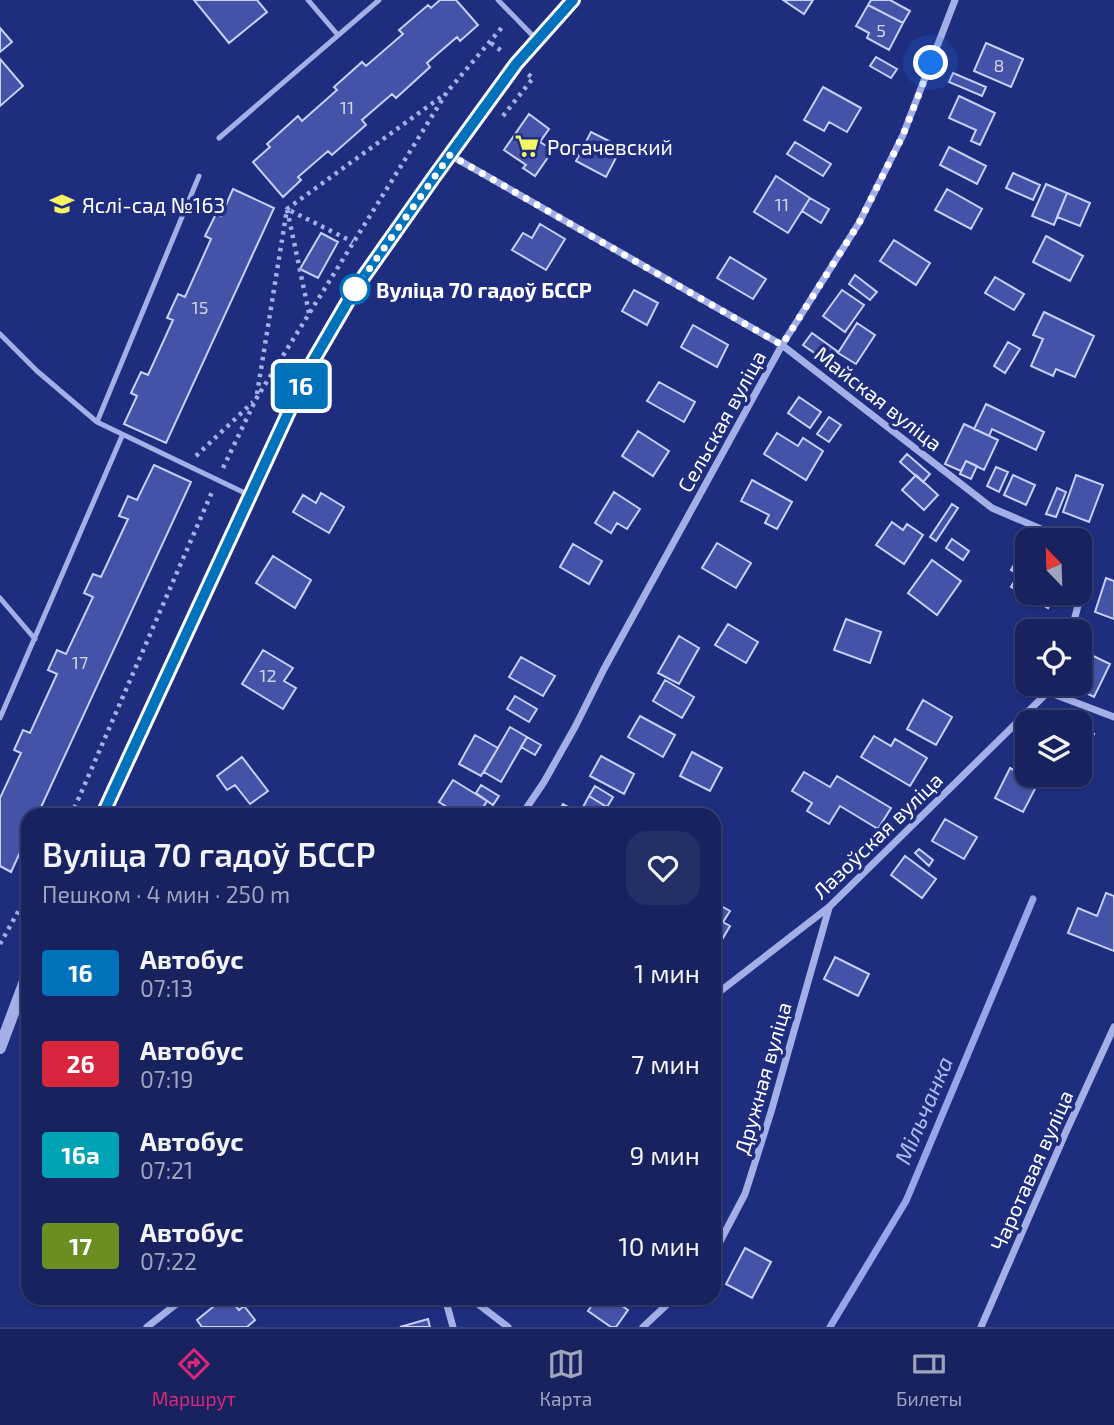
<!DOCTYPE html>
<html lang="ru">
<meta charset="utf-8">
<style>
:root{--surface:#17225f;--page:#242f68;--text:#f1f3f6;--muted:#9ea4bd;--line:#363f74;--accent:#db2777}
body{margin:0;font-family:"Exo 2",sans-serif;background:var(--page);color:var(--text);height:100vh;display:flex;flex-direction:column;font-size:26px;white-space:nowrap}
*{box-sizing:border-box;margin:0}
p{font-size:23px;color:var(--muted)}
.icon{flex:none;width:38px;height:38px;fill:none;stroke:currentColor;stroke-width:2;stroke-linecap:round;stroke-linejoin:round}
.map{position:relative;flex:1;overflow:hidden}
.sheet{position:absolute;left:21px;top:808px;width:700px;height:497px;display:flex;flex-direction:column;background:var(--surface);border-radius:21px;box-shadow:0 2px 5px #0004,0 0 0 2px var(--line)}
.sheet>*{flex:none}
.badge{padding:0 14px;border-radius:5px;font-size:24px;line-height:46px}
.needle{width:46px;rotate:337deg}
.buttons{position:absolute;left:1015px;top:528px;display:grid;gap:14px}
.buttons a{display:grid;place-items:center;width:77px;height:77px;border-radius:14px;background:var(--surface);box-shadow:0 2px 5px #0004,0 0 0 2px var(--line);font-size:35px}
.you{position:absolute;width:35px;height:35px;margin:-18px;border:5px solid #fff;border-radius:50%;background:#1a73e8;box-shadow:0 0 0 10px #1a73e833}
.map>.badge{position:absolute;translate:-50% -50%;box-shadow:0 0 0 4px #fff}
.round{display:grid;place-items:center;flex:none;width:74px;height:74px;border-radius:21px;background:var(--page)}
.head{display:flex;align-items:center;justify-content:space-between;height:119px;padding:0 21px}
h1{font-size:33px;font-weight:600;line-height:52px}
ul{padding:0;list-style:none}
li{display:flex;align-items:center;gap:21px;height:91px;padding:0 21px}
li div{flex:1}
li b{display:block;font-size:26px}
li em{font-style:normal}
li .badge{min-width:77px;font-weight:700;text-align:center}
.tabs{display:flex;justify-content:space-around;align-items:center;height:98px;border-top:2px solid var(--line);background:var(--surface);font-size:19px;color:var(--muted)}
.tabs a{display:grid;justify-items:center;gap:4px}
.tabs .selected{color:var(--accent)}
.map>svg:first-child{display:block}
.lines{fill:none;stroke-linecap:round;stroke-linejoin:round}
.stream{stroke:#98a6e9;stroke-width:7}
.building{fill:#4453a7;stroke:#c8cff6;stroke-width:2}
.path{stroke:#a4afe8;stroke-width:4.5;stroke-dasharray:3.5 5;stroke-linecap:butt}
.service{stroke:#a4afe8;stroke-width:5}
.minor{stroke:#a4afe8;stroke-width:7}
.tertiary{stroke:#a4afe8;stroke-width:12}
.line-casing{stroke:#fff;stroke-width:16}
.line{stroke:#0072bc;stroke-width:10}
.walk{stroke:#fff;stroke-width:7;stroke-dasharray:0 12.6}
.stop-dot{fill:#fff;stroke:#0072bc;stroke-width:3.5}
.labels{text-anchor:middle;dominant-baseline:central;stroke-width:7;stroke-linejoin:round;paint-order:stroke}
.number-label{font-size:18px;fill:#d0d4e9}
.poi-label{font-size:21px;fill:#fff;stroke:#1f2d7f;text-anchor:start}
.stop-label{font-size:21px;font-weight:bold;fill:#fff;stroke:#1f2d7f;text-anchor:start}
.street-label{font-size:21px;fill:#fff;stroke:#1f2d7f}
.water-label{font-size:23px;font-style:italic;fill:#afbaef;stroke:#1f2d7f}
</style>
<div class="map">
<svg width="1114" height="1327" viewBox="0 0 1114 1327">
<rect width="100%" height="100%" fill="#1f2d7f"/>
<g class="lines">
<path class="stream" d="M 830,1327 L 906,1201 L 1033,899"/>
</g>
<path class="building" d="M 194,0 L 257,0 L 267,12 L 229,43 Z
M 440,0 L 456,0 L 478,25 L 460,41 L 457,37 L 427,63 L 430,67 L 396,98 L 392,94 L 362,120 L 366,125 L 332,155 L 328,151 L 298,177 L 301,180 L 283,197 L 253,162 L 270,147 L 267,144 L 298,116 L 302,121 L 337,90 L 334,87 L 362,62 L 366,66 L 403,34 L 399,30 L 428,5 L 431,8 Z
M 783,0 L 813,0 L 804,14 Z
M 871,0 L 890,0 L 910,11 L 903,23 L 868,5 Z
M 868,5 L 903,23 L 889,50 L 867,38 L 869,33 L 856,26 Z
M 0,28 L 12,42 L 0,52 Z
M 986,43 L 1023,59 L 1011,87 L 974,71 Z
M 876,57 L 897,69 L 891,78 L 870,66 Z
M 0,59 L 23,86 L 0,106 Z
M 953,73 L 986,87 L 982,96 L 949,82 Z
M 823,87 L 861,108 L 847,132 L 829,122 L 824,131 L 804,120 Z
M 959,96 L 995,113 L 980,145 L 971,141 L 976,130 L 949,118 Z
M 529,114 L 549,129 L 540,142 L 553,150 L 535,176 L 523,168 L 526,165 L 504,150 Z
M 591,132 L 611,142 L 608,147 L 619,152 L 606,177 L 576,161 Z
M 795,142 L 831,164 L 823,176 L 787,154 Z
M 949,147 L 986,166 L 977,184 L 940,165 Z
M 1013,173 L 1040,185 L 1033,200 L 1006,188 Z
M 776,176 L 810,198 L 788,233 L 754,212 Z
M 1046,184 L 1067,193 L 1054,225 L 1032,216 Z
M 233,189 L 274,208 L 166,443 L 124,424 L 137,396 L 131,393 L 141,372 L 148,375 L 173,320 L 167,318 L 178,294 L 185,297 L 211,239 L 205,236 L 216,214 L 221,216 Z
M 947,189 L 982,209 L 971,229 L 935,210 Z
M 1067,193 L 1090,203 L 1080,226 L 1057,217 Z
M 810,198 L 829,209 L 821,223 L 802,211 Z
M 540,224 L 565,239 L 546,270 L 512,250 L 523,233 L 532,238 Z
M 321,233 L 338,242 L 318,278 L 300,269 Z
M 1046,236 L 1083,256 L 1070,281 L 1033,262 Z
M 894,240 L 930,263 L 916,285 L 880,261 Z
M 730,257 L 766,279 L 753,299 L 717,278 Z
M 855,275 L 877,292 L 870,300 L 849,284 Z
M 995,277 L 1024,294 L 1014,310 L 985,293 Z
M 634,290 L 658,303 L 647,325 L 622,311 Z
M 842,290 L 864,305 L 845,332 L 823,316 Z
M 1044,312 L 1094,336 L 1075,377 L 1056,369 L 1053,376 L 1031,366 L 1043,339 L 1033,335 Z
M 857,323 L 875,335 L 856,364 L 838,353 Z
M 693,325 L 728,345 L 717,367 L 681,347 Z
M 812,333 L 837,351 L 829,363 L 803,345 Z
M 1008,342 L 1020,349 L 1005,373 L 994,366 Z
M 659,382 L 695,402 L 684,422 L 647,401 Z
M 799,397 L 821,412 L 810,428 L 788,413 Z
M 986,404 L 1044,432 L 1036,450 L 992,429 L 989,436 L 974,429 Z
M 829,417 L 841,425 L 829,442 L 817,434 Z
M 964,424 L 998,440 L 984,470 L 966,461 L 961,471 L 945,464 Z
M 638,431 L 669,451 L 653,476 L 622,456 Z
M 777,433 L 798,446 L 803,438 L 823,451 L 806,480 L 764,454 Z
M 907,454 L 930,474 L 923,482 L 900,462 Z
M 966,461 L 977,466 L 971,479 L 960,474 Z
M 154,465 L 191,482 L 37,816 L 28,816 L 28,835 L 11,872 L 0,866 L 0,798 L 21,753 L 14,750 L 23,730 L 30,733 L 57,674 L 48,670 L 57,650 L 66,654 L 93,597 L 84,593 L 93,574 L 101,577 L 128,519 L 119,516 L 128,496 L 137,500 Z
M 996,467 L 1008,472 L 999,492 L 987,486 Z
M 916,475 L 938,495 L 924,510 L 902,490 Z
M 1013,475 L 1035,485 L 1026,505 L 1004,495 Z
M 1076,475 L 1103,485 L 1089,522 L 1063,512 Z
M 752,480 L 792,502 L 777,529 L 765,523 L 769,515 L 741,501 Z
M 1057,488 L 1066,492 L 1056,517 L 1046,514 Z
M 614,492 L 640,509 L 627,529 L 617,523 L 611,533 L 595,523 Z
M 321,493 L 344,507 L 329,533 L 293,512 L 303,495 L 316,503 Z
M 952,504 L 958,508 L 936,541 L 930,537 Z
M 892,522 L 903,530 L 907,524 L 923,535 L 904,564 L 876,545 Z
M 952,539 L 969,551 L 963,560 L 946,548 Z
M 717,543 L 751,563 L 736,588 L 702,568 Z
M 573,544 L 602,561 L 589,584 L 560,567 Z
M 1024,548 L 1027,550 L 1027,560 L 1019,575 L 1011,570 Z
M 273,556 L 311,580 L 295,608 L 256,583 Z
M 932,560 L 961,581 L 937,615 L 908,593 Z
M 1027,560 L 1027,593 L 1056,593 L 1048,608 L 1011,587 Z
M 1106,578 L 1114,581 L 1114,619 L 1095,612 Z
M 846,619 L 881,632 L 870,663 L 834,650 Z
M 728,624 L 758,642 L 746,663 L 715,645 Z
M 679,636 L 699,648 L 679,684 L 658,673 Z
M 263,650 L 293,668 L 284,681 L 296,688 L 283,709 L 242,684 Z
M 1085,652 L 1110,664 L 1094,697 L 1069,685 L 1080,684 L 1080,663 Z
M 521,657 L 555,676 L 543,696 L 509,677 Z
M 665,680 L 694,697 L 682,718 L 653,701 Z
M 515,696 L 537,709 L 529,722 L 507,709 Z
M 923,700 L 952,717 L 936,745 L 907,729 Z
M 640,716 L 675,735 L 663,757 L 628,737 Z
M 510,727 L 527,737 L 501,782 L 484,772 Z
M 1080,727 L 1094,734 L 1082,758 L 1080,757 Z
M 475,735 L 498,748 L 481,776 L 459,764 Z
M 874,736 L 891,746 L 895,739 L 927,758 L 910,786 L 861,757 Z
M 527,737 L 541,745 L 535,755 L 521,747 Z
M 692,752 L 722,768 L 710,791 L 680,776 Z
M 601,756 L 634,774 L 624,794 L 590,776 Z
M 242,757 L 268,791 L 250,804 L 235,785 L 227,790 L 217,776 Z
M 1010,768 L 1038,783 L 1023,812 L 995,798 Z
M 804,772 L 830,787 L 837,776 L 891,808 L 878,829 L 840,806 L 829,824 L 807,811 L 812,803 L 792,791 Z
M 453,780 L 487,801 L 478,816 L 461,816 L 439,802 Z
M 481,785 L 499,796 L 493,805 L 476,793 Z
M 595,786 L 613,797 L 607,807 L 589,796 Z
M 589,796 L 607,807 L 602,816 L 583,807 Z
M 563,804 L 584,816 L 557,816 Z
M 945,819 L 977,837 L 964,859 L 932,841 Z
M 919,849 L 933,860 L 929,866 L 915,853 Z
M 905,856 L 936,879 L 922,898 L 891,875 Z
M 1106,893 L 1114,896 L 1114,951 L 1068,933 L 1078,908 L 1097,916 Z
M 714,902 L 730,911 L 723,922 L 730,926 L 714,953 Z
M 835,957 L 869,974 L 858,996 L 824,979 Z
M 745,1248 L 771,1262 L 752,1298 L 726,1284 Z
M 224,1298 L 229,1298 L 239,1310 L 244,1306 L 255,1320 L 247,1327 L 202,1327 L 197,1320 Z
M 597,1298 L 610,1298 L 628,1310 L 616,1327 L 611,1327 L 588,1311 Z
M 428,1319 L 430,1327 L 400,1327 Z"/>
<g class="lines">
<path class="path" d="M 491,43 L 503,52
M 503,116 L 533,78 L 528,74
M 309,313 L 287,209 L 353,242
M 257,394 L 287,209 L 445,94
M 196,456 L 253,402
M 223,468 L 256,399 L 447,92 L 504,25
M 71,816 L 212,492
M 0,944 L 28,894"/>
<path class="service" d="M 308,0 L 337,34
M 498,0 L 537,40
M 219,138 L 379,0
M 0,334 L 37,371 L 97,422 L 249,495
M 97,422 L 199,176
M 0,598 L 35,639
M 0,718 L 122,436"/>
<path class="minor" d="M 450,155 L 782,345 L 992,508 L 1069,541
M 1071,632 L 1089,564 C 1088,556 1088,550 1080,546
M 1048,692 L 1114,717
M 521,816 L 544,782 L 575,727 L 604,669 L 782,345 L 859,223 L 903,135 L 955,0
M 714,996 L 829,907 L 1048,692 L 1050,684
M 714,1253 L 745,1194 L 771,1112 L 829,908
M 445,1298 L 453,1327
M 470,1298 L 508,1327
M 147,1327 L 184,1298
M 643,1327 L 674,1298
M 981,1327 L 1065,1134 L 1114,1027"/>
<path class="tertiary" d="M 102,816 L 309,368 L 355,289 L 450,155 L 516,64 L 573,0
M 0,1048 L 28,973"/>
</g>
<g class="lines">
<g class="line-casing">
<path id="line" d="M 102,816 L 309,368 L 355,289 L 434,177 L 516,64 L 573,0"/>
</g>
<use href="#line" class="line"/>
<path class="walk" d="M 355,289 L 450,155 L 782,345 L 859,223 L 903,135 L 931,63"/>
</g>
<defs>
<g id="supermarket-bare" transform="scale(1.89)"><path d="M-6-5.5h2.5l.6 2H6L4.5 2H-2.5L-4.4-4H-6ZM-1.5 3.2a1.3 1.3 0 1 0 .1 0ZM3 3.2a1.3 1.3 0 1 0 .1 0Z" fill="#f5f664" stroke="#1f2d7f" stroke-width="2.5" paint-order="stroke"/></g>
<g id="school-bare" transform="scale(1.89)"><path d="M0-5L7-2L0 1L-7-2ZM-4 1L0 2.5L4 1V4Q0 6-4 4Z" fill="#f5f664" stroke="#1f2d7f" stroke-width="2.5" paint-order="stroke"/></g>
</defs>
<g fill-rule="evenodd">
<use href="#supermarket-bare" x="527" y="146"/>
<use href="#school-bare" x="62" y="204"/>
</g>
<circle class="stop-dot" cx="355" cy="289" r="14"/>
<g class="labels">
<g class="number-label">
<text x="881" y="30">5</text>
<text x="999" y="65">8</text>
<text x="347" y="107">11</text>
<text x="782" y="204">11</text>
<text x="200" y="307">15</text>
<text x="80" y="662">17</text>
<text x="268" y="675">12</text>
</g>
<g class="poi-label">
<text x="547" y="146">Рогачевский</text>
<text x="82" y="204">Яслі-сад №163</text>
</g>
<g class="stop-label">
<text x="376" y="289">Вуліца 70 гадоў БССР</text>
</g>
<g class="street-label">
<text transform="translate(879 398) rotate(38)">Майская вуліца</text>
<text transform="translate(721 421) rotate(-61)">Сельская вуліца</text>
<text transform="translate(877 835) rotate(-44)">Лазоўская вуліца</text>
<text transform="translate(762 1078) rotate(-74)">Дружная вуліца</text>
<text transform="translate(1031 1170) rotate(-66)">Чаротавая вуліца</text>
</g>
<g class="water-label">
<text transform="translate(923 1110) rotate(-67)">Мільчанка</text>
</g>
</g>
</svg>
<div class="buttons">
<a><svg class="needle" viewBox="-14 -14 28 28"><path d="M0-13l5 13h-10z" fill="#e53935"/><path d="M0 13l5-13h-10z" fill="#9ea4bd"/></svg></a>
<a><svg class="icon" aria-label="locate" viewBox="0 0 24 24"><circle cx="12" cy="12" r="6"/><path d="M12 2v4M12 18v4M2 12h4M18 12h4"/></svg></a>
<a><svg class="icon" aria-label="layers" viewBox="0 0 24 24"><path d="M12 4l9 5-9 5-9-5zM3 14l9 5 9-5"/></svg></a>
</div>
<div class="you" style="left:931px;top:63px"></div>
<b class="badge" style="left:301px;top:386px;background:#0072bc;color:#fff">16</b>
<section class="sheet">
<div class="head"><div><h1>Вуліца 70 гадоў БССР</h1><p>Пешком · 4 мин · 250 m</p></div><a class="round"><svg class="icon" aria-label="heart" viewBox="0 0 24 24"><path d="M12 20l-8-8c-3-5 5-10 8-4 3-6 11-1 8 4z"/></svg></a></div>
<ul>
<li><span class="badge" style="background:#0072bc;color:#fff">16</span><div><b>Автобус</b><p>07:13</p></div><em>1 мин</em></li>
<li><span class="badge" style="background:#d7263d;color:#fff">26</span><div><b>Автобус</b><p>07:19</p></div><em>7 мин</em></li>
<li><span class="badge" style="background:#00a3b4;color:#fff">16а</span><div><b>Автобус</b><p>07:21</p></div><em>9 мин</em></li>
<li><span class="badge" style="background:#6b8e23;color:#fff">17</span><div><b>Автобус</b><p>07:22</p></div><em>10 мин</em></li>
</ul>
</section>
</div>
<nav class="tabs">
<a class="selected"><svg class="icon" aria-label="directions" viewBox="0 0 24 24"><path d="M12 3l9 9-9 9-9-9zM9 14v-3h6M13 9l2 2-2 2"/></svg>Маршрут</a>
<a><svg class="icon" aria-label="map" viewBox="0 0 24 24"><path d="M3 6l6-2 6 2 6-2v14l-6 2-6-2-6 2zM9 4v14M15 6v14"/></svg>Карта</a>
<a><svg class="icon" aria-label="tickets" viewBox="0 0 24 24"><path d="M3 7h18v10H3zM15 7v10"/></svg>Билеты</a>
</nav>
